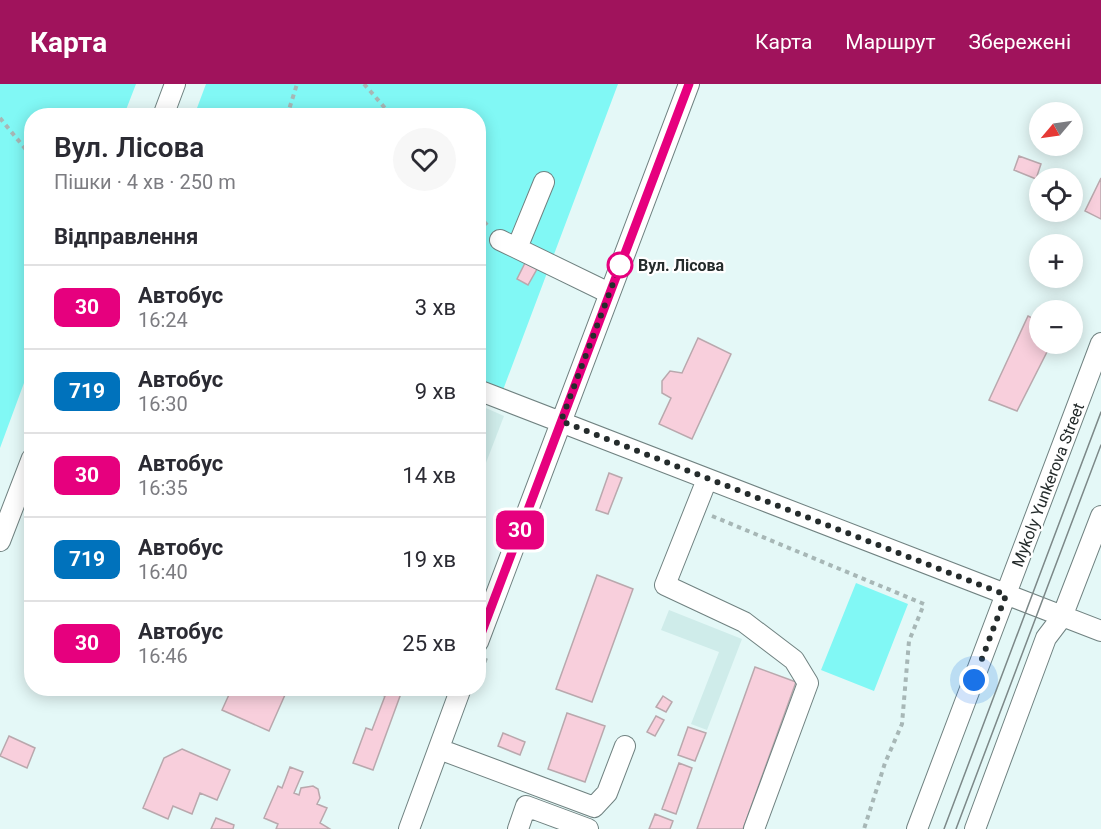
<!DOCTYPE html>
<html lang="uk">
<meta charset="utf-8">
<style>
:root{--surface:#fff;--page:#f7f7f7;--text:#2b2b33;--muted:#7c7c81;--line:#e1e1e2;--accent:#a0135c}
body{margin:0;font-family:Roboto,sans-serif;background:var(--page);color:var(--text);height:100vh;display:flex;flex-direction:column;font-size:22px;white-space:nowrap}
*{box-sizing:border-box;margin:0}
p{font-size:20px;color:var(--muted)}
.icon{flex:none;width:33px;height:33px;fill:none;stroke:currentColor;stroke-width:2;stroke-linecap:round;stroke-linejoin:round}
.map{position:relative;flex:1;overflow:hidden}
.side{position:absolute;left:24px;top:24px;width:462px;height:588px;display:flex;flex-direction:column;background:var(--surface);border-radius:24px;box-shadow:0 3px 15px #0003}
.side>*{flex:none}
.badge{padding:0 12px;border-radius:9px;font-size:21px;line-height:39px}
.needle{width:39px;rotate:241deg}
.fabs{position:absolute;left:1029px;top:18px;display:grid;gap:12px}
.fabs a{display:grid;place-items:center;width:54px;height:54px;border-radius:50%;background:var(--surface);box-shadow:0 3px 15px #0003;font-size:30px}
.you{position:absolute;width:30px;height:30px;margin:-15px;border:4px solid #fff;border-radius:50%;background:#1a73e8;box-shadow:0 0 0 9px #1a73e833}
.map>.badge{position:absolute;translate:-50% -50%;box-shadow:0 0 0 3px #fff}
h2{padding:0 30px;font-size:22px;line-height:54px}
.round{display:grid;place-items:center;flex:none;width:63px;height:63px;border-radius:32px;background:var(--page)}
.summary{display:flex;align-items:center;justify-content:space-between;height:102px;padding:0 30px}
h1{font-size:28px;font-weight:600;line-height:45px}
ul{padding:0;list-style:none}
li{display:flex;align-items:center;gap:18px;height:84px;padding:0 30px;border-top:2px solid var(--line)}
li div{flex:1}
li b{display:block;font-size:22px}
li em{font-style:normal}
li .badge{min-width:66px;font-weight:700;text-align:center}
header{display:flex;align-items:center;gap:36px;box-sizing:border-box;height:84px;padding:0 30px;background:var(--accent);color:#fff}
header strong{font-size:28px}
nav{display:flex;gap:33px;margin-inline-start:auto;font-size:21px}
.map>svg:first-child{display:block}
.built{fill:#cfecea}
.green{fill:#81f8f5}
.building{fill:#f8cfdc;stroke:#b9a8ad;stroke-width:1.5}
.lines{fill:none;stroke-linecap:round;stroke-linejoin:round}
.minor-casing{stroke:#708281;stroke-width:22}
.path{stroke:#a7b7b6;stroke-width:4;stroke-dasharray:4.5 4.5;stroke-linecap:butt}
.minor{stroke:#fff;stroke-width:20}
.tram{stroke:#7c8888;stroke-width:1.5}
.line-casing{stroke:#fff;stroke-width:14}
.line{stroke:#e6007e;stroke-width:9}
.walk{stroke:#252c2c;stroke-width:6;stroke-dasharray:0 10.8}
.stop-dot{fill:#fff;stroke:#e6007e;stroke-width:3}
.labels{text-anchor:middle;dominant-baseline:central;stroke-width:4.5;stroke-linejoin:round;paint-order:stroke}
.stop-label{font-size:16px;font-weight:bold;fill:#252c2c;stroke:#fff;text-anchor:start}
.street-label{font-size:16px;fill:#252c2c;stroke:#fff}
</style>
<header>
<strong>Карта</strong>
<nav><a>Карта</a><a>Маршрут</a><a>Збережені</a></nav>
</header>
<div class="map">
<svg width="1101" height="745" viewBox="0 0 1101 745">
<rect width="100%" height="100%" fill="#e4f8f7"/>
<path class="built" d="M 479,321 L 504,332 L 479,397 Z
M 669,526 L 742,555 L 707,646 L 691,640 L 719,568 L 661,546 Z"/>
<path class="green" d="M 0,0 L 136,0 L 124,31 L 32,32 L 31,280 L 0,364 Z
M 206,0 L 618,0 L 503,306 L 479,296 L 478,32 L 194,32 Z
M 856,499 L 908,520 L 874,607 L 821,586 Z"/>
<path class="building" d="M 1019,72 L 1041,80 L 1036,95 L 1014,86 Z
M 1101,94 L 1101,135 L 1085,127 Z
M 525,179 L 537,185 L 528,201 L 517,195 Z
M 1028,232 L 1040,238 L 1040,260 L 1051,260 L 1017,327 L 989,316 Z
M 698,254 L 731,270 L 692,355 L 659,340 L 671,314 L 662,309 L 662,297 L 670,287 L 682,289 Z
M 609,389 L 622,394 L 608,430 L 596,426 Z
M 597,491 L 633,505 L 592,618 L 556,605 Z
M 755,583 L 796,598 L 743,745 L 697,745 Z
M 232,604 L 288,604 L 269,647 L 222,626 Z
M 381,604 L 403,604 L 373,686 L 353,679 L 366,644 L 372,646 L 385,612 L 379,610 Z
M 663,612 L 672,618 L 666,628 L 656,623 Z
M 567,629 L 605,642 L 585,698 L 548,685 Z
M 656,632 L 664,636 L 655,652 L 647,648 Z
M 688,643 L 706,649 L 695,677 L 678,671 Z
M 503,649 L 525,658 L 520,671 L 498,662 Z
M 9,652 L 35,664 L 27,684 L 0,672 Z
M 182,665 L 230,686 L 217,716 L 200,709 L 192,730 L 173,722 L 168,735 L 143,724 L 164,674 Z
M 679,679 L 692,684 L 676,730 L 662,725 Z
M 290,683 L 303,688 L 294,709 L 299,711 L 301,704 L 313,702 L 318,705 L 320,714 L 317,720 L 327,724 L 320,739 L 330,745 L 276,745 L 278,740 L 264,734 L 278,702 L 282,704 Z
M 655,730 L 673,737 L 670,745 L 649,745 Z
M 216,734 L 234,741 L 233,745 L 211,745 Z"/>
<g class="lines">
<g class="minor-casing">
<path id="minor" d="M 163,32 L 175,0
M 500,156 L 609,209
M 517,164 L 544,98
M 478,306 L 1101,547
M 706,398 L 665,501 L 744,538 L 794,576 L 808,599 L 754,745
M 0,457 L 32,374
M 478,558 L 689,0
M 439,665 L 594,723 L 607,709 L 625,662
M 409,745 L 461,604
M 518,745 L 526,722 L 588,745
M 917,745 L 1101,259
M 975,745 L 1046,554 L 1062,533 L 1101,432"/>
</g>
<path class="path" d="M 364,0 L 392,32
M 287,32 L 297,0
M 0,34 L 32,73
M 478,131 L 488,142
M 712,432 L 924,520 L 909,557 L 902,640 L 885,679 L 864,745
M 478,595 L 486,574"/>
<use href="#minor" class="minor"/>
<path class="tram" d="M 944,745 L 1101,328
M 956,745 L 1101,361"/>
</g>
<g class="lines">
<g class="line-casing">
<path id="line" d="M 478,558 L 689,0"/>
</g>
<use href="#line" class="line"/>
<path class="walk" d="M 620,181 L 561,337 L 1006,511 L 974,596"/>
</g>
<circle class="stop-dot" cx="620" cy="181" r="12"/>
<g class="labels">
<g class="stop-label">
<text x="638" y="181">Вул. Лісова</text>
</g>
<g class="street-label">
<text transform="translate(1048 401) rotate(-69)">Mykoly Yunkerova Street</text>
</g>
</g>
</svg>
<div class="fabs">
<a><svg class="needle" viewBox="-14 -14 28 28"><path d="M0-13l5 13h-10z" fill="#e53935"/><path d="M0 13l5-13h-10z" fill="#7c7c81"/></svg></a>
<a><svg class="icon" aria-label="locate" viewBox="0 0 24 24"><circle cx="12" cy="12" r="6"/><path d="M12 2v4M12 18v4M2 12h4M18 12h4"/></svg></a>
<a>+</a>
<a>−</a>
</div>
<div class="you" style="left:974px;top:596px"></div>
<b class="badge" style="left:520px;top:446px;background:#e6007e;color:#fff">30</b>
<section class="side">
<div class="summary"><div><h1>Вул. Лісова</h1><p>Пішки · 4 хв · 250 m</p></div><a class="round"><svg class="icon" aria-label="heart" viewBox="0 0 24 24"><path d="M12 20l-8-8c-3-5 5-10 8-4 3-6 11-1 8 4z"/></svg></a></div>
<h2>Відправлення</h2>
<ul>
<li><span class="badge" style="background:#e6007e;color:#fff">30</span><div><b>Автобус</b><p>16:24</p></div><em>3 хв</em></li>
<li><span class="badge" style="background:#0072bc;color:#fff">719</span><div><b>Автобус</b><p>16:30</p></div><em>9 хв</em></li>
<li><span class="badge" style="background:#e6007e;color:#fff">30</span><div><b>Автобус</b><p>16:35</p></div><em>14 хв</em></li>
<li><span class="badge" style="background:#0072bc;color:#fff">719</span><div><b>Автобус</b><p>16:40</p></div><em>19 хв</em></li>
<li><span class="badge" style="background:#e6007e;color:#fff">30</span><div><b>Автобус</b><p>16:46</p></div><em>25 хв</em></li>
</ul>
</section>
</div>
